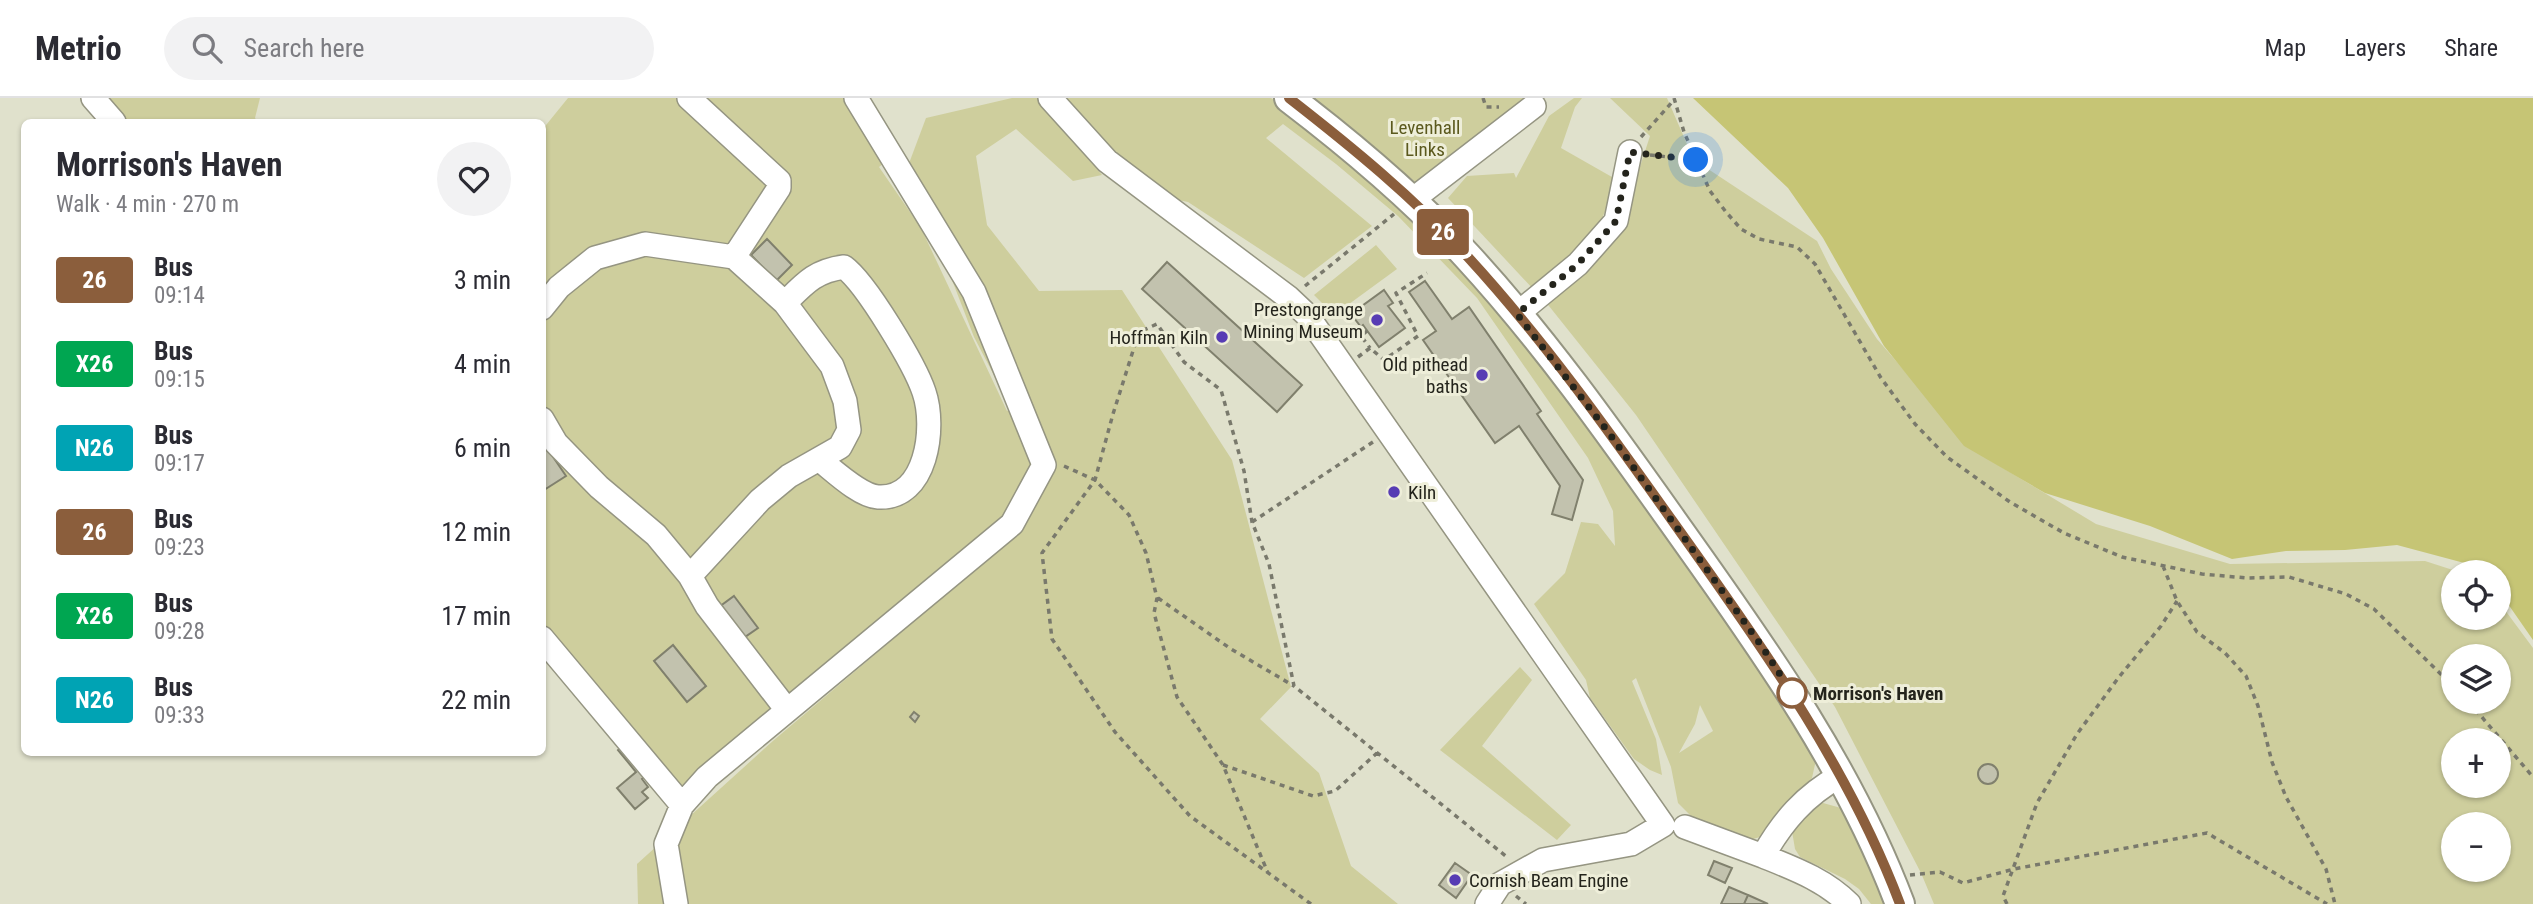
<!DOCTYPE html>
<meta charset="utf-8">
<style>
:root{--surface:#fff;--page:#f2f2f3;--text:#2b2b33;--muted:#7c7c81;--line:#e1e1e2}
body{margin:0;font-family:"Roboto Condensed",sans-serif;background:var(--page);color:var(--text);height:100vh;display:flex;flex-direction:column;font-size:26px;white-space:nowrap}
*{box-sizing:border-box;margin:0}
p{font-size:23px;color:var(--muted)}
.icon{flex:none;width:38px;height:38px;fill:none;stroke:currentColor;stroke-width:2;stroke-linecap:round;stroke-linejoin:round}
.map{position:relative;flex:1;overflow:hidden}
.panel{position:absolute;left:21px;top:21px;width:525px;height:637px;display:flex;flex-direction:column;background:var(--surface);border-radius:10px;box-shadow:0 2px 5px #0004}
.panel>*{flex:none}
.badge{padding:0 14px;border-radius:5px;font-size:24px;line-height:46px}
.buttons{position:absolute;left:2441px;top:462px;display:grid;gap:14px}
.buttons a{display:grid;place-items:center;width:70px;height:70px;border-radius:50%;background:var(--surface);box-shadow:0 2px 5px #0004;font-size:35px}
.you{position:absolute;width:35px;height:35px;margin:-18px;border:5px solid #fff;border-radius:50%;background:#1a73e8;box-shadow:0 0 0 10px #1a73e833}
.map>.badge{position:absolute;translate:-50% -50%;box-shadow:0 0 0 4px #fff}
.round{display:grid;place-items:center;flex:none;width:74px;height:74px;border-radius:37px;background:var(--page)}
.head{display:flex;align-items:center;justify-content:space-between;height:119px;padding:0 35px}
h1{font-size:33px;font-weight:700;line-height:52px}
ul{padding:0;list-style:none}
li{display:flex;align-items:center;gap:21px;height:84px;padding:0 35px}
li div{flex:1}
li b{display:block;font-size:26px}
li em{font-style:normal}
li .badge{min-width:77px;font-weight:700;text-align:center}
header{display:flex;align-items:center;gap:42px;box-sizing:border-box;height:98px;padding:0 35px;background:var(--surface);border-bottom:2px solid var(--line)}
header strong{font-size:33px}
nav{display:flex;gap:38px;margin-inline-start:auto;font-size:24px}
.search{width:490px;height:63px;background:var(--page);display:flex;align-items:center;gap:18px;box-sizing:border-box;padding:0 24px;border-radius:38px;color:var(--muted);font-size:26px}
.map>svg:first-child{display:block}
.green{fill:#cece9d;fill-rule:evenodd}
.water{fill:#c6c575}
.building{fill:#c2c2ae;stroke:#80806d;stroke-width:2}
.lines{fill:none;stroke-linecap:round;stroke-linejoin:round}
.minor-casing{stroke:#959582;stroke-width:26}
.major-casing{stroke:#959582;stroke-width:32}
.path{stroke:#79796c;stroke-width:3.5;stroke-dasharray:5 5;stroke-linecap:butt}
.minor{stroke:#fff;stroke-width:23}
.major{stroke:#fff;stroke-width:28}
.line-casing{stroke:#fff;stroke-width:16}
.line{stroke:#8b5e3c;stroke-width:10}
.walk{stroke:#24241c;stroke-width:7;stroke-dasharray:0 12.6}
.poi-dot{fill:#573cb4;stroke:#eeeed9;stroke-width:2.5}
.stop-dot{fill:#fff;stroke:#8b5e3c;stroke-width:3.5}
.labels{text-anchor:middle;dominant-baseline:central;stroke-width:6;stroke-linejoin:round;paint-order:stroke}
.park-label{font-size:19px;fill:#5b591e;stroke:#eeeed9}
.poi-label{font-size:19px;fill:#24241c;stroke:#eeeed9;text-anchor:end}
.stop-label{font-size:19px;font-weight:bold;fill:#24241c;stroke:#eeeed9;text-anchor:start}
</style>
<header>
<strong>Metrio</strong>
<div class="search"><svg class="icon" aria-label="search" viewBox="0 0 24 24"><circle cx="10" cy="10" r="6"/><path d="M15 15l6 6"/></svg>Search here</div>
<nav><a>Map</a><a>Layers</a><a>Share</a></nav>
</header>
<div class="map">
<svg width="2533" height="806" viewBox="0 0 2533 806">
<rect width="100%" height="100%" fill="#e0e1cc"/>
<path class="green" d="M 107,0 L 260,0 L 255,20 L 258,24 L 128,24 Z
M 568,0 L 851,0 L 889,61 L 879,69 L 921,130 L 1007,313 L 1011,310 L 974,239 L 908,68 L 926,20 L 1012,0 L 1038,0 L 1102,77 L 1073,83 L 1016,31 L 976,58 L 987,127 L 1039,193 L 1122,192 L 1232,362 L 1291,589 L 1260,621 L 1319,675 L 1351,768 L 1398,806 L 638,806 L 637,766 L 774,642 L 951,492 L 830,563 L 678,692 L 543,534 L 542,32 Z
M 1065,0 L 1271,0 L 1295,16 L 1408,114 L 1509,222 L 1740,534 L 1816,662 L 1812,680 L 1760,739 L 1746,743 L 1699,726 L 1678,705 L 1671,669 L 1636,580 L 1632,583 L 1656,641 L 1662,677 L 1650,672 L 1634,661 L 1590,600 L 1586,582 L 1534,506 L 1565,475 L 1581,424 L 1598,426 L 1615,448 L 1613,413 L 1588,360 L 1477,200 L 1398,118 L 1336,66 L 1283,26 L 1266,40 L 1372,128 L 1304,180 L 1188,104 L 1178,102 L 1115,56 ZM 1700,607 L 1713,633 L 1679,655 L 1695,626 Z
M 1303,0 L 1537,0 L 1425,91 Z
M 1574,0 L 1582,0 L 1575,9 L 1561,50 L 1619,83 L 1577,175 L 1627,129 L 1635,84 L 1650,38 L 1610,0 L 1667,0 L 1696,67 L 1708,71 L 1817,143 L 1831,171 L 1877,241 L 1973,352 L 2096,426 L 2230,466 L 2425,463 L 2459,474 L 2454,474 L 2454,520 L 2499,520 L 2499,504 L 2533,550 L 2533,806 L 1934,806 L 1921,775 L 1835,609 L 1636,317 L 1549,208 L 1448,100 L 1467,78 L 1514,75 L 1516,80 L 1549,18 ZM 2454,558 L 2499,558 L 2499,604 L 2454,604 ZM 2454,642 L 2499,642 L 2499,688 L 2454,688 ZM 2454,726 L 2499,726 L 2499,772 L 2454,772 Z
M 1376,147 L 1397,171 L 1334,217 L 1314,197 Z
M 1520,569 L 1532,582 L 1482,648 L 1571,727 L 1557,742 L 1440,652 Z
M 1823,705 L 1841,710 L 1848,716 L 1888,806 L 1871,806 L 1859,791 L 1845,781 L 1800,759 L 1795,751 L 1792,733 L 1814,706 Z"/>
<path class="water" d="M 1693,0 L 2533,0 L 2533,542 L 2499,493 L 2499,474 L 2487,474 L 2483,470 L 2397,447 L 2345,452 L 2286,453 L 2232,461 L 2150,428 L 2045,395 L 1964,348 L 1884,248 L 1823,140 L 1788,90 Z"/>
<path class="building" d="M 767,141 L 792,167 L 776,183 L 751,157 Z
M 1167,164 L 1302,287 L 1277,314 L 1142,191 Z
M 1425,183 L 1452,221 L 1469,209 L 1541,313 L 1537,316 L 1583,382 L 1572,422 L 1552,416 L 1560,388 L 1519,328 L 1495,345 L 1423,242 L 1436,233 L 1409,194 Z
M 1384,192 L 1393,205 L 1388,208 L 1405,230 L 1379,249 L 1363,227 L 1361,229 L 1351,216 Z
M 545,347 L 566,378 L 544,392 L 542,349 Z
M 734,498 L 758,530 L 742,541 L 719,509 Z
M 673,547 L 706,588 L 687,604 L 654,563 Z
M 914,614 L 919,618 L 915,624 L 910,619 Z
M 625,646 L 649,675 L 642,681 L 648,689 L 642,694 L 648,700 L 635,711 L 617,690 L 636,674 L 618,652 Z
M1978 676a10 10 0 1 1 20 0a10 10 0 1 1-20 0Z
M 1714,763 L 1732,770 L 1725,785 L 1708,777 Z
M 1455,765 L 1472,777 L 1456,800 L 1439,787 Z
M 1729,789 L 1748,797 L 1744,806 L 1721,806 Z
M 1748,797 L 1768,806 L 1744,806 Z"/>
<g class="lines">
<g class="minor-casing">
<path id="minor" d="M 93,0 L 114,24
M 689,0 L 779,83 L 779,90 L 734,159
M 1050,0 L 1107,63 L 1289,200 L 1307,217 L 1663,727 L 1631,746 L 1543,762 L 1500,786 L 1487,806
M 1412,102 L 1534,8
M 785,205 C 805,185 815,173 844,169 C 866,185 915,267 924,294 C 936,329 927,402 878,399 C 860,398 834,373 820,362
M 542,210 L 559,189 L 595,160 L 645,146 L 734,159 L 785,205 L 832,268 L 845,303 L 849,332 L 840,349 L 789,378 L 760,402 L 690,478
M 1517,216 L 1578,166 L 1616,123 L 1630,54
M 542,321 L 556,345 L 599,389 L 656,437 L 690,478 L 707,508 L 787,612
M 542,540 L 682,707
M 1685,729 L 1763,758 C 1782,724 1805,697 1840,678
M 1763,758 C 1795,771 1825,782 1849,806
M 676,806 L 666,746 L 682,707 L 707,679 L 1012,426 L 1044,367 L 974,194 L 856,0"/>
</g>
<g class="major-casing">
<path id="major" d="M 1289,0 C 1352,48 1413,99 1467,158 C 1548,246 1617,345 1686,442 C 1768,557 1850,673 1900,806"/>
</g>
<path class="path" d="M 1483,0 L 1486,9 L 1499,9
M 1674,0 L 1684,34 L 1710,93 L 1726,114 L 1741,131 L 1759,141 L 1797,149 L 1815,166 L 1881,280 L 1915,326 L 1947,359 L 2010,404 L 2064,435 L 2122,459 L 2202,476 L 2247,480 L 2289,479 L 2346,496 L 2374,511 L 2454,589
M 1641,39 L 1674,2
M 1650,57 L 1696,62
M 1305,188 L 1394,116
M 1367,233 L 1361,238 L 1370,250
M 1358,259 L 1370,250 L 1384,262 L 1418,238 L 1396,195 L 1427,175
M 1064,368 L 1095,382 L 1129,417 L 1146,455 L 1157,500 L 1154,515 L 1177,599 L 1223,667 L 1268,775
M 1252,424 L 1373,344
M 2163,468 L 2177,503 L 2197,534 L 2225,555 L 2246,578 L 2258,608 L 2272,664 L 2286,699 L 2326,771 L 2335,806
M 1158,500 L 1231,551 L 1294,588
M 2469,604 L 2533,679
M 1223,667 L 1313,698 L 1335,693 L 1377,655
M 1910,777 L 1940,774 L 1963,785 L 2014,771 L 2207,735 L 2327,806
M 1516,798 L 1526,806
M 1311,806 L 1190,718 L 1115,634 L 1052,541 L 1042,455 L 1095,382 L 1113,316 L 1139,234 L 1157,226 L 1184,264 L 1221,292 L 1244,373 L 1252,424 L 1269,466 L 1294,588 L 1507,759
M 2007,806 L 2003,798 L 2037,705 L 2077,636 L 2119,579 L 2161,528 L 2177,503"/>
<use href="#minor" class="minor"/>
<use href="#major" class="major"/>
</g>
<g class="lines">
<g class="line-casing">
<path id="line" d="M 1289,0 C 1352,49 1413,99 1467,158 C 1548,246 1617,345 1686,442 C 1768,557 1850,673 1900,806"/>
</g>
<use href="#line" class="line"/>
<path class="walk" d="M 1696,62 L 1630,54 L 1616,123 L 1578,166 L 1517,216 L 1609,335 L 1763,550 L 1792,595"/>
</g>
<g class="poi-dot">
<circle cx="1377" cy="222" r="7"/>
<circle cx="1222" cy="239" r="7"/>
<circle cx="1482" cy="277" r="7"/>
<circle cx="1394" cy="394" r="7"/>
<circle cx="1455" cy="782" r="7"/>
</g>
<circle class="stop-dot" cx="1792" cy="595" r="14"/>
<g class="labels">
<g class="park-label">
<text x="1425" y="29">Levenhall<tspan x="1425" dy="22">Links</tspan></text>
</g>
<g class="poi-label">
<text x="1363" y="211">Prestongrange<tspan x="1363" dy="22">Mining Museum</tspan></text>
<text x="1208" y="239">Hoffman Kiln</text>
<text x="1468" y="266">Old pithead<tspan x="1468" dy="22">baths</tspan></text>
<text x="1408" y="394" text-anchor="start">Kiln</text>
<text x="1469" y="782" text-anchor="start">Cornish Beam Engine</text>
</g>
<g class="stop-label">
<text x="1813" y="595">Morrison's Haven</text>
</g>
</g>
</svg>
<div class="buttons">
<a><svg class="icon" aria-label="locate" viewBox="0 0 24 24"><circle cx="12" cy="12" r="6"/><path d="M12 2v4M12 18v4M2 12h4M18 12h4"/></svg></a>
<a><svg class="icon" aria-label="layers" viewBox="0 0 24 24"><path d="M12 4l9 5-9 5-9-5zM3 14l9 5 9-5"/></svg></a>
<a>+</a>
<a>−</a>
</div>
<div class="you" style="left:1696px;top:62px"></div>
<b class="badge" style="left:1443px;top:134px;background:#8b5e3c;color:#fff">26</b>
<section class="panel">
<div class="head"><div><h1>Morrison's Haven</h1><p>Walk · 4 min · 270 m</p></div><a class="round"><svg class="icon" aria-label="heart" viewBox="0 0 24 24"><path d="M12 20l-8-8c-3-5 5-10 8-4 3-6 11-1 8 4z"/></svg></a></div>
<ul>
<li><span class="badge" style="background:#8b5e3c;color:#fff">26</span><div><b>Bus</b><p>09:14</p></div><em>3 min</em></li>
<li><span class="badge" style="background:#00a651;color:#fff">X26</span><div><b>Bus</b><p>09:15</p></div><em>4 min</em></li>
<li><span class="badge" style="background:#00a3b4;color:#fff">N26</span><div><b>Bus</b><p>09:17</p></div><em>6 min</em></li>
<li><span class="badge" style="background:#8b5e3c;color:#fff">26</span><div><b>Bus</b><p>09:23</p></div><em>12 min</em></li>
<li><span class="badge" style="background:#00a651;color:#fff">X26</span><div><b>Bus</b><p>09:28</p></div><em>17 min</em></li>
<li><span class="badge" style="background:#00a3b4;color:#fff">N26</span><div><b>Bus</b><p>09:33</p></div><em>22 min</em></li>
</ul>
</section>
</div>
